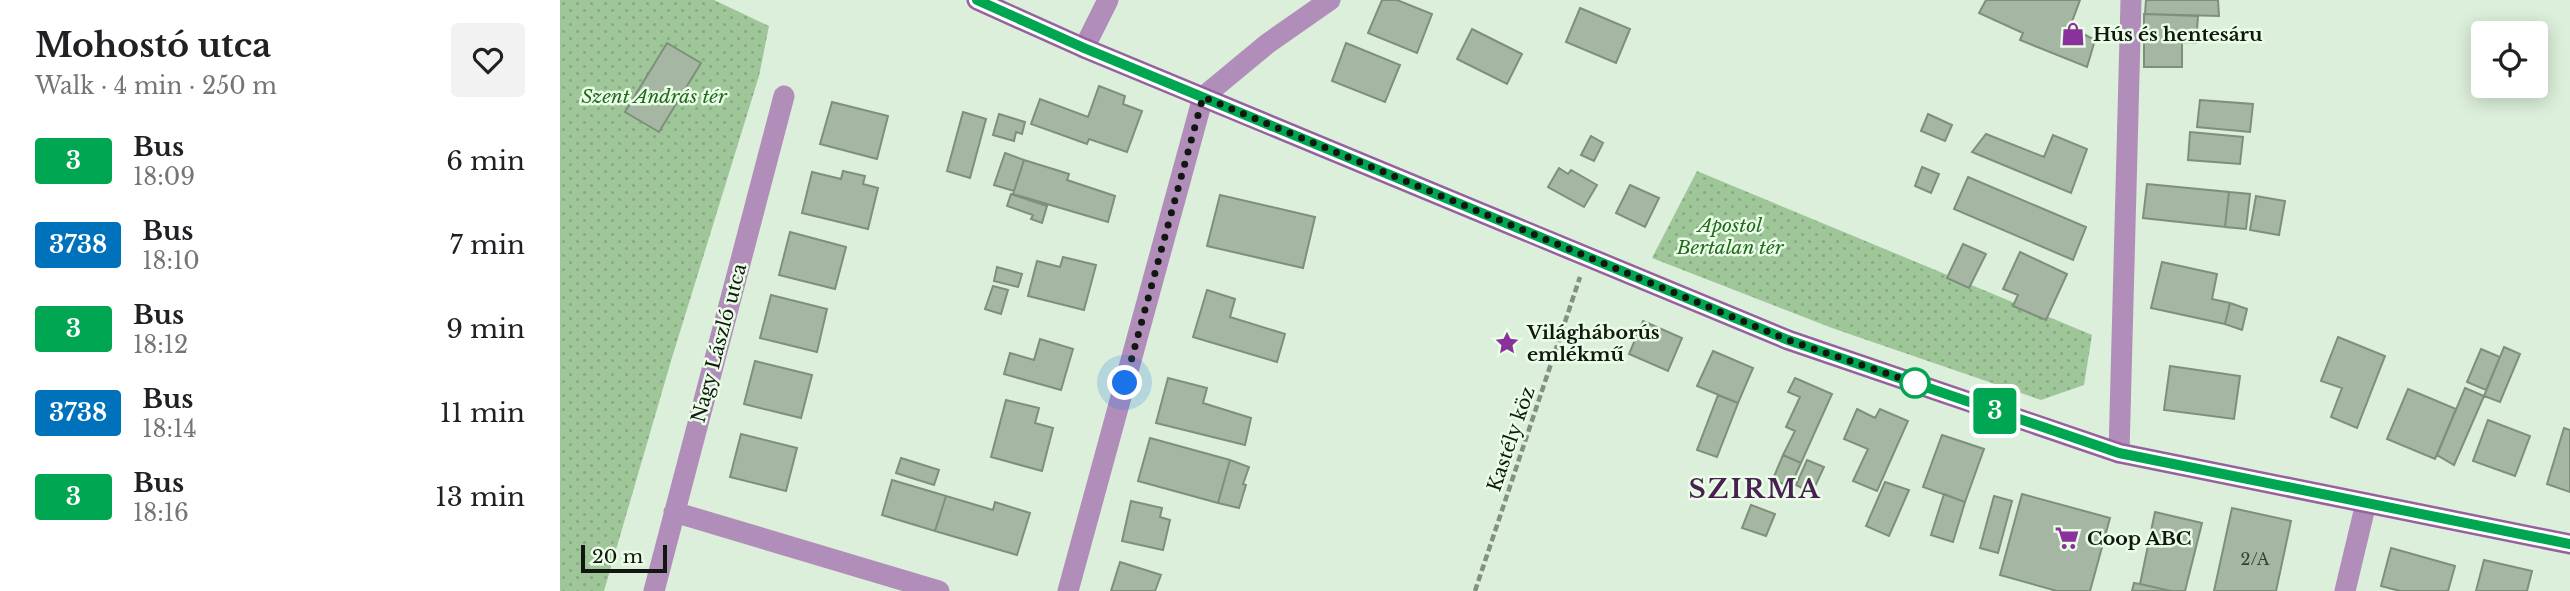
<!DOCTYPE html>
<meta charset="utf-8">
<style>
:root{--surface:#fff;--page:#f2f2f2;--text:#202124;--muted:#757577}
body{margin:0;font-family:"Libre Baskerville",serif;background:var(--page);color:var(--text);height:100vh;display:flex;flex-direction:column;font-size:26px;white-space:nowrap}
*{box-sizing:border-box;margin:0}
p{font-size:23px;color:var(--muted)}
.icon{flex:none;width:38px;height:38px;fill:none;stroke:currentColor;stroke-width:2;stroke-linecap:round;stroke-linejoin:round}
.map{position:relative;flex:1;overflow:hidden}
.panel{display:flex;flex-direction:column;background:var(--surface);width:560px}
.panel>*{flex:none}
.badge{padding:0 14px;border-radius:5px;font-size:24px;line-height:46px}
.tools{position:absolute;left:1911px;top:21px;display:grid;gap:14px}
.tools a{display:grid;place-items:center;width:77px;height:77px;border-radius:7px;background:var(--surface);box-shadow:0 4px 18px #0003;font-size:35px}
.scale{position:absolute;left:21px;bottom:18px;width:86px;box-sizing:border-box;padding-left:7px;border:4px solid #121811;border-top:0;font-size:19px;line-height:24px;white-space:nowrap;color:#121811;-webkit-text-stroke:5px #e9fde7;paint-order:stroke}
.you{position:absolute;width:35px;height:35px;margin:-18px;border:5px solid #fff;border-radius:50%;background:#1a73e8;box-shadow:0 0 0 10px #1a73e833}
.map>.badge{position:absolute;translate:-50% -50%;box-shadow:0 0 0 4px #fff}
.round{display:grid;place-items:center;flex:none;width:74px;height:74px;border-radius:7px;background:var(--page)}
.summary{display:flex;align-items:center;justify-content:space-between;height:119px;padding:0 35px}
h1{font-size:33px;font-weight:800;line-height:52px}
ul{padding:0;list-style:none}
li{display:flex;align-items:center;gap:21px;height:84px;padding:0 35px}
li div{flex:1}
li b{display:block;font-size:26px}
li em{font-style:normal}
li .badge{min-width:77px;font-weight:700;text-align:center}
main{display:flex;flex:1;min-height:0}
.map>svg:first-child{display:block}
.park{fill:url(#park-dots)}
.building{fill:#a5b7a3;stroke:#7e8f7c;stroke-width:2}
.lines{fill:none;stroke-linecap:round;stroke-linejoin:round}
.path{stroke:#839082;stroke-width:4.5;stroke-dasharray:7 3.5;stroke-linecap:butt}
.street{stroke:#b18eb9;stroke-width:21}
.secondary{stroke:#95629f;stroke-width:21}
.line-casing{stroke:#fff;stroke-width:16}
.line{stroke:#00a651;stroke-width:10}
.walk{stroke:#121811;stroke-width:7;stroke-dasharray:0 12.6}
.stop-dot{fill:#fff;stroke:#00a651;stroke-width:3.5}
.labels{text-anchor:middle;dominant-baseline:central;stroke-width:5;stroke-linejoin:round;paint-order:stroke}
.number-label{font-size:16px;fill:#374036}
.poi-label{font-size:19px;font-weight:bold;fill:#121811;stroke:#e9fde7;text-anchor:start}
.park-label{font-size:19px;font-style:italic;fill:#22691d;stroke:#e9fde7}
.street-label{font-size:19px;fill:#121811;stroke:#e9fde7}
.district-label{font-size:26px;font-weight:bold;letter-spacing:2px;fill:#4a2053;stroke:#e9fde7}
</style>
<main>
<section class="panel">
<div class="summary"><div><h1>Mohostó utca</h1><p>Walk · 4 min · 250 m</p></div><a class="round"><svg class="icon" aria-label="heart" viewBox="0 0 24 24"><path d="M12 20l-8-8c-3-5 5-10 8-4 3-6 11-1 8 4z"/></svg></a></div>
<ul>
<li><span class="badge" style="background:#00a651;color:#fff">3</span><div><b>Bus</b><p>18:09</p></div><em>6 min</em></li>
<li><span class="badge" style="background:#0072bc;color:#fff">3738</span><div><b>Bus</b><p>18:10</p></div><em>7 min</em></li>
<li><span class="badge" style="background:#00a651;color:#fff">3</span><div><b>Bus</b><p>18:12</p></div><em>9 min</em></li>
<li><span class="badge" style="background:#0072bc;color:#fff">3738</span><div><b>Bus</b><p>18:14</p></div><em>11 min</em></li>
<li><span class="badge" style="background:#00a651;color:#fff">3</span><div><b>Bus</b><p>18:16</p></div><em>13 min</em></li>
</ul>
</section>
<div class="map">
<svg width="2010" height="591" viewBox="0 0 2010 591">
<defs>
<pattern id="park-dots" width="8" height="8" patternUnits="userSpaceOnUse" patternTransform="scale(1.75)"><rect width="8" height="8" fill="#9ec699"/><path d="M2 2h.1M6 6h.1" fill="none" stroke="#87a983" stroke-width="1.8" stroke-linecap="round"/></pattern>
</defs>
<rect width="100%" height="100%" fill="#dcefda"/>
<path class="park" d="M 0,0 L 154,0 L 209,26 L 199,76 L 111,361 L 44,591 L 0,591 Z
M 1137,171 L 1532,335 L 1524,385 L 1481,400 L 1272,328 L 1092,258 Z"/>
<path class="building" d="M 822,0 L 837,0 L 872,14 L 857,53 L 808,33 Z
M 1426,0 L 1520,0 L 1510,27 L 1535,40 L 1527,67 L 1460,40 L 1463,33 L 1419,13 Z
M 1586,0 L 1658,0 L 1659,16 L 1585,14 Z
M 1020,8 L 1070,29 L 1056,63 L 1006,42 Z
M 1584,14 L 1638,16 L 1636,43 L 1622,42 L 1622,67 L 1584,67 Z
M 912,29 L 962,54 L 947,84 L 897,59 Z
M 107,43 L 141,63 L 99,132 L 65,112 Z
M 786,43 L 840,65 L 825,102 L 772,81 Z
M 539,86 L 565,96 L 563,104 L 582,111 L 567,152 L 529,139 L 527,144 L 471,124 L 480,99 L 528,117 Z
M 1640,100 L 1693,104 L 1690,132 L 1637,127 Z
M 272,102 L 328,116 L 317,159 L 260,144 Z
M 403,112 L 426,119 L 410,178 L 387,171 Z
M 439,114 L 465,122 L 462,134 L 456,132 L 454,141 L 433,135 Z
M 1368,114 L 1392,125 L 1385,141 L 1361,131 Z
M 1630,132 L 1683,137 L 1680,164 L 1628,160 Z
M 1426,134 L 1484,157 L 1493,135 L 1527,149 L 1511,193 L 1412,152 Z
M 1031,136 L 1043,143 L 1034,161 L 1021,155 Z
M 445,153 L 464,160 L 454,191 L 434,185 Z
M 464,160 L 509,174 L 507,180 L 555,196 L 548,222 L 453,194 Z
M 1362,167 L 1379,174 L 1371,193 L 1355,186 Z
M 999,168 L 1008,174 L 1011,170 L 1037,185 L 1024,207 L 988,187 Z
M 283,171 L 305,176 L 303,184 L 318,188 L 308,229 L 242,213 L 252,172 L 281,179 Z
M 1408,177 L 1526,227 L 1513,260 L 1394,209 Z
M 1587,184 L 1669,192 L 1665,227 L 1583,218 Z
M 1070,185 L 1099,198 L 1085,227 L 1056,213 Z
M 1669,192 L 1690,194 L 1686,229 L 1665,227 Z
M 451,194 L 487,206 L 482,223 L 471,219 L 473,215 L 447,206 Z
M 660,195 L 755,217 L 743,268 L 647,246 Z
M 1696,196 L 1725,201 L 1719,235 L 1690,230 Z
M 230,232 L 286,247 L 275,289 L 219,275 Z
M 1403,244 L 1426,254 L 1409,288 L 1387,278 Z
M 1460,252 L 1507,274 L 1486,320 L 1453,306 L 1458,295 L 1443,289 Z
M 503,257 L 536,265 L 524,310 L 468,296 L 477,261 L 500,267 Z
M 1602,262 L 1657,274 L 1652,299 L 1670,303 L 1665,324 L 1591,308 Z
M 437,267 L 462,274 L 458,287 L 434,281 Z
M 433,286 L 448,290 L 441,314 L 425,309 Z
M 647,290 L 675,299 L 670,317 L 725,334 L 717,362 L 633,337 Z
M 211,295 L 267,309 L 257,352 L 200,338 Z
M 1670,303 L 1687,309 L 1682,330 L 1665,324 Z
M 1083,321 L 1122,338 L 1108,371 L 1069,354 Z
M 1778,337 L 1825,356 L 1797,428 L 1771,417 L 1782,388 L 1761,381 Z
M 480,339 L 513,349 L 501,390 L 444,374 L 450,353 L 474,360 Z
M 1944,347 L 1960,354 L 1940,402 L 1924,396 Z
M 1921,349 L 1940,357 L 1926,390 L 1907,382 Z
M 1153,351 L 1193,368 L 1178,403 L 1137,386 Z
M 195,361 L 252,375 L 241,418 L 184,404 Z
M 1610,366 L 1680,376 L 1674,419 L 1604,410 Z
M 608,378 L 647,388 L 643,403 L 691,418 L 685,445 L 596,423 Z
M 1235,378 L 1272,394 L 1241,463 L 1223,455 L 1235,431 L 1226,427 L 1240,397 L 1228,392 Z
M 1905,388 L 1924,396 L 1894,465 L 1877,455 Z
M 1848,389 L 1896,409 L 1875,459 L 1827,439 Z
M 1158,395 L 1178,403 L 1157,457 L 1137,450 Z
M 446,400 L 479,408 L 475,423 L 493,428 L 482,471 L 431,457 Z
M 1297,409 L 1315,418 L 1320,409 L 1348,421 L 1317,491 L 1293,481 L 1308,449 L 1284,439 Z
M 1928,420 L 1970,436 L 1955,476 L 1913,461 Z
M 2004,428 L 2010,430 L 2010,492 L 1987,484 Z
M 181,434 L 237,448 L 226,491 L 170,477 Z
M 1382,435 L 1424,449 L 1405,502 L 1363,487 Z
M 590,438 L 670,460 L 658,503 L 578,481 Z
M 1223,455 L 1241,463 L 1230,487 L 1213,479 Z
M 341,458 L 379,470 L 374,485 L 336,473 Z
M 670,460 L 689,467 L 683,484 L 686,485 L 679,508 L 658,503 Z
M 1247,460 L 1264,467 L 1252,493 L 1236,485 Z
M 332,480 L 386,496 L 375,531 L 322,515 Z
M 1325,482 L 1349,490 L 1329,536 L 1306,526 Z
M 1384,494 L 1405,502 L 1393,542 L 1371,535 Z
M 1462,494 L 1550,518 L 1530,591 L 1497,591 L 1440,575 Z
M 386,496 L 433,510 L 435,502 L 470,513 L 457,555 L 375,531 Z
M 1434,496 L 1452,501 L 1438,553 L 1420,548 Z
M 571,501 L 602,508 L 600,517 L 610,520 L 603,550 L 562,541 Z
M 1191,505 L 1215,514 L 1206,536 L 1182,528 Z
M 1672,508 L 1731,521 L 1716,591 L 1654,591 Z
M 1595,512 L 1642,523 L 1625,591 L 1611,591 L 1580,584 Z
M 1831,548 L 1895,566 L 1888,591 L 1840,591 L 1821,586 Z
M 1924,560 L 1972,571 L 1967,591 L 1916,591 Z
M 560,562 L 601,575 L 595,591 L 551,591 Z
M 1574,583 L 1580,584 L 1611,591 L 1572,591 Z"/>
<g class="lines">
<path class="path" d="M 915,591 L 1020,277"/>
<path class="street" d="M 524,48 L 548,0
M 1559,453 L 1571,0
M 114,512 L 379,591
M 94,591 L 224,96
M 508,591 L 643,97 L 707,44 L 770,0
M 1785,591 L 1806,503"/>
<path class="secondary" d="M 417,0 L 524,48 L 1228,340 L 1559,453 L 2010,544"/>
</g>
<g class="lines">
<g class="line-casing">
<path id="line" d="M 417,0 L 524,48 L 1228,340 L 1559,453 L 2010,544"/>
</g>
<use href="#line" class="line"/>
<path class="walk" d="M 565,383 L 643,97 L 1228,340 L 1355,383"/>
</g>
<defs>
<g id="shop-bare" transform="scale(1.89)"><path d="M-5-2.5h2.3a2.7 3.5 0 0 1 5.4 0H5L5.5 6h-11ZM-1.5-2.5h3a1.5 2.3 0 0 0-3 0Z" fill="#8a319c" stroke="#e9fde7" stroke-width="2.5" paint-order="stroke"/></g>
<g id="sight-bare" transform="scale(1.89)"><path d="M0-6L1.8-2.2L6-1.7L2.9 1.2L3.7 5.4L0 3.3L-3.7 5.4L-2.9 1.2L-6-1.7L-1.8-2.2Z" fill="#8a319c" stroke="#e9fde7" stroke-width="2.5" paint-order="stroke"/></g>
<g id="supermarket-bare" transform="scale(1.89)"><path d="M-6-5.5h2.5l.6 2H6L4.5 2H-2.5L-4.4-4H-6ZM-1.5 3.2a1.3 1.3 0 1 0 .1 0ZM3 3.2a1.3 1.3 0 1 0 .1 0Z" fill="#8a319c" stroke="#e9fde7" stroke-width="2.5" paint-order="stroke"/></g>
</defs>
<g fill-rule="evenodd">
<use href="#shop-bare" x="1513" y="34"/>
<use href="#sight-bare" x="947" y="343"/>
<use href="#supermarket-bare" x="1507" y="538"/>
</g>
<circle class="stop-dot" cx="1355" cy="383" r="14"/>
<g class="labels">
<g class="number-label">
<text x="1695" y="559">2/A</text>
</g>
<g class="poi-label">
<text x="1533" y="34">Hús és hentesáru</text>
<text x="967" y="332">Világháborús<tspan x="967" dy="22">emlékmű</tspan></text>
<text x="1527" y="538">Coop ABC</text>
</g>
<g class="park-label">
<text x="94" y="96">Szent András tér</text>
<text x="1170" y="225">Apostol<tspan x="1170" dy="22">Bertalan tér</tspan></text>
</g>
<g class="street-label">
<text transform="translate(159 343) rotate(-75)">Nagy László utca</text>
<text transform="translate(951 439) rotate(-71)">Kastély köz</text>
</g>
<g class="district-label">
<text x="1195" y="489">SZIRMA</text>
</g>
</g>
</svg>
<div class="tools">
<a><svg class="icon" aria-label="locate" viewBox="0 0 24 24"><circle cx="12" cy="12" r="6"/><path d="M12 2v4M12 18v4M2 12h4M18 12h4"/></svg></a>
</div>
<div class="scale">20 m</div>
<div class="you" style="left:565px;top:383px"></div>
<b class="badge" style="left:1435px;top:411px;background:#00a651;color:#fff">3</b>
</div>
</main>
